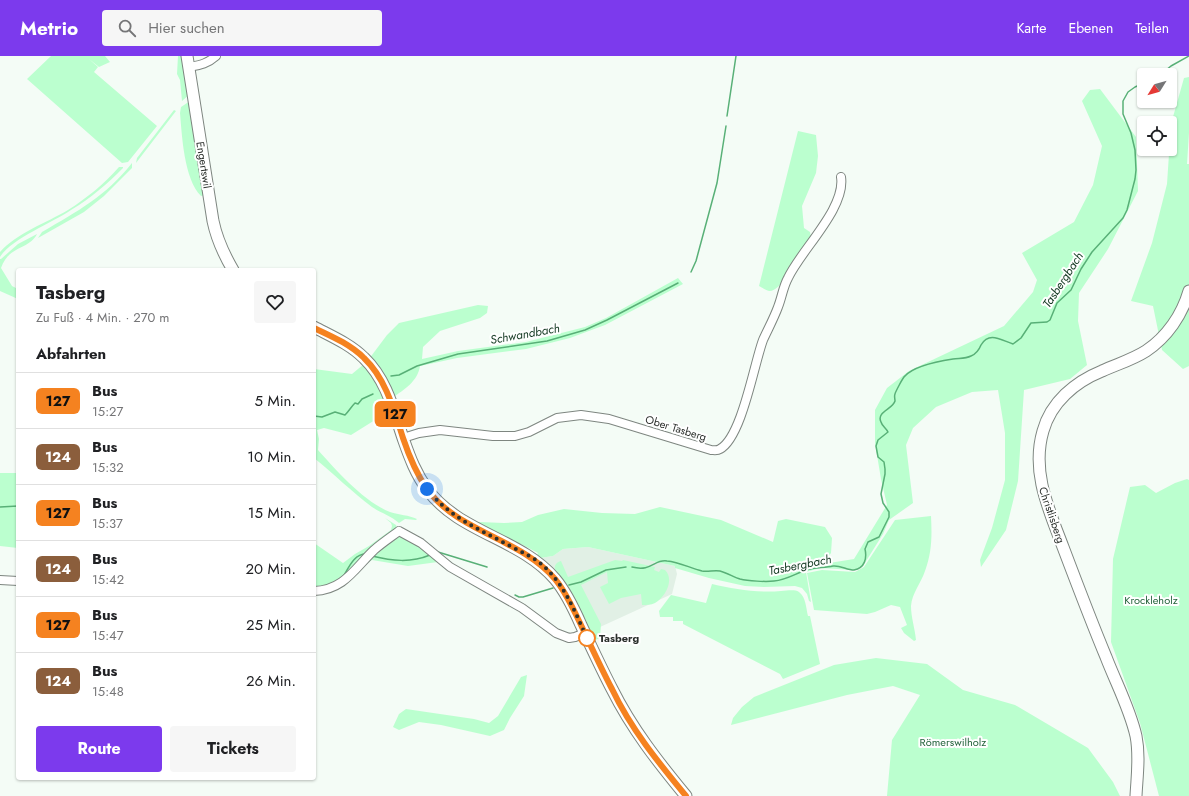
<!DOCTYPE html>
<html lang="de">
<meta charset="utf-8">
<style>
:root{--surface:#fff;--page:#f6f6f6;--text:#202124;--muted:#757577;--line:#e0e0e0;--accent:#7c3aed}
body{margin:0;font-family:Jost,sans-serif;background:var(--page);color:var(--text);height:100vh;display:flex;flex-direction:column;font-size:15px;white-space:nowrap}
*{box-sizing:border-box;margin:0}
p{font-size:13px;color:var(--muted)}
.icon{flex:none;width:22px;height:22px;fill:none;stroke:currentColor;stroke-width:2;stroke-linecap:round;stroke-linejoin:round}
.map{position:relative;flex:1;overflow:hidden}
.side{position:absolute;left:16px;top:212px;width:300px;height:512px;display:flex;flex-direction:column;background:var(--surface);border-radius:4px;box-shadow:0 1px 3px #0004}
.side>*{flex:none}
.badge{padding:0 8px;border-radius:6px;font-size:14px;line-height:26px}
.needle{width:26px;rotate:233deg}
.tools{position:absolute;left:1137px;top:12px;display:grid;gap:8px}
.tools a{display:grid;place-items:center;width:40px;height:40px;border-radius:4px;background:var(--surface);box-shadow:0 1px 3px #0004;font-size:20px}
.you{position:absolute;width:20px;height:20px;margin:-10px;border:3px solid #fff;border-radius:50%;background:#1a73e8;box-shadow:0 0 0 6px #1a73e833}
.map>.badge{position:absolute;translate:-50% -50%;box-shadow:0 0 0 2px #fff}
h2{padding:0 20px;font-size:15px;line-height:36px}
.round{display:grid;place-items:center;flex:none;width:42px;height:42px;border-radius:4px;background:var(--page)}
.headline{display:flex;align-items:center;justify-content:space-between;height:68px;padding:0 20px}
h1{font-size:19px;font-weight:700;line-height:30px}
.button{display:flex;gap:8px;margin-top:auto;padding:8px 20px}
.button a{flex:1;height:46px;border-radius:4px;background:var(--accent);color:#fff;font-size:16px;font-weight:700;line-height:46px;text-align:center}
.button a+a{background:var(--page);color:var(--text)}
ul{padding:0;list-style:none}
li{display:flex;align-items:center;gap:12px;height:56px;padding:0 20px;border-top:1px solid var(--line)}
li div{flex:1}
li b{display:block;font-size:15px}
li em{font-style:normal}
li .badge{min-width:44px;font-weight:700;text-align:center}
header{display:flex;align-items:center;gap:24px;box-sizing:border-box;height:56px;padding:0 20px;background:var(--accent);color:#fff}
header strong{font-size:19px}
nav{display:flex;gap:22px;margin-inline-start:auto;font-size:14px}
.search{width:280px;height:36px;background:var(--page);display:flex;align-items:center;gap:10px;box-sizing:border-box;padding:0 14px;border-radius:4px;color:var(--muted);font-size:15px}
.map>svg:first-child{display:block}
.built{fill:#e1f0e5}
.green{fill:#bbffcf}
.lines{fill:none;stroke-linecap:round;stroke-linejoin:round}
.stream{stroke:#58b077;stroke-width:1.5}
.minor-casing{stroke:#7e8680;stroke-width:10}
.major-casing{stroke:#7e8680;stroke-width:13}
.minor{stroke:#fff;stroke-width:8}
.major{stroke:#fff;stroke-width:11}
.line-casing{stroke:#fff;stroke-width:9}
.line{stroke:#f58220;stroke-width:6}
.walk{stroke:#2c302d;stroke-width:4;stroke-dasharray:0 7.2}
.stop-dot{fill:#fff;stroke:#f58220;stroke-width:2}
.labels{text-anchor:middle;dominant-baseline:central;stroke-width:4;stroke-linejoin:round;paint-order:stroke}
.street-label{font-size:11px;fill:#2c302d;stroke:#fff}
.park-label{font-size:11px;fill:#24633c;stroke:#fff}
.stop-label{font-size:11px;font-weight:bold;fill:#2c302d;stroke:#fff;text-anchor:start}
.water-label{font-size:12px;font-style:italic;fill:#123720;stroke:#fff}
</style>
<header>
<strong>Metrio</strong>
<div class="search"><svg class="icon" aria-label="search" viewBox="0 0 24 24"><circle cx="10" cy="10" r="6"/><path d="M15 15l6 6"/></svg>Hier suchen</div>
<nav><a>Karte</a><a>Ebenen</a><a>Teilen</a></nav>
</header>
<div class="map">
<svg width="1189" height="740" viewBox="0 0 1189 740">
<rect width="100%" height="100%" fill="#f4fcf6"/>
<path class="built" d="M 588,491 L 675,510 L 677,518 L 672,538 L 587,577 L 540,502 L 553,500 L 563,493 Z"/>
<path class="green" d="M 51,0 L 105,0 L 110,6 L 99,11 L 89,3 L 98,11 L 94,16 L 157,70 L 128,106 L 122,107 L 27,23 Z
M 178,0 L 182,0 L 190,38 L 182,45 L 180,24 L 177,18 Z
M 1189,21 L 1189,77 L 1187,108 L 1189,108 L 1189,310 L 1183,313 L 1162,294 L 1153,250 L 1131,245 L 1152,187 L 1167,128 L 1171,68 L 1184,22 Z
M 1100,33 L 1136,81 L 1138,135 L 1108,193 L 1079,237 L 1078,265 L 1087,309 L 1070,323 L 1024,334 L 1018,425 L 1006,474 L 981,511 L 980,504 L 992,472 L 1005,424 L 1005,377 L 998,334 L 972,336 L 936,351 L 913,372 L 906,389 L 913,447 L 889,464 L 883,478 L 863,510 L 854,514 L 821,512 L 823,508 L 854,503 L 887,449 L 881,423 L 875,387 L 875,354 L 887,332 L 909,315 L 1004,270 L 1033,236 L 1037,224 L 1022,197 L 1074,166 L 1093,129 L 1102,90 L 1082,45 L 1090,34 Z
M 190,45 L 206,139 L 201,140 C 184,123 182,80 180,57 L 181,51 Z
M 174,54 L 176,55 L 136,107 L 137,102 Z
M 798,75 L 816,79 L 818,100 L 816,117 L 802,150 L 804,172 L 810,176 L 811,182 L 779,230 C 770,238 768,235 759,230 Z
M 132,107 L 132,112 L 104,140 L 84,156 L 38,182 L 42,176 C 78,155 106,140 132,107 Z
M 119,111 L 123,111 L 123,112 C 107,128 91,142 71,154 C 52,167 11,183 0,201 L 0,196 C 17,177 46,167 68,154 C 87,142 104,128 119,111 Z
M 37,178 C 29,194 9,189 1,212 L 12,230 L 18,233 L 18,243 L 0,235 L 0,203 L 1,203 L 18,188 Z
M 678,222 L 683,228 L 605,269 L 570,282 L 526,293 L 457,302 L 420,310 C 418,325 404,334 392,342 L 369,303 L 387,279 L 399,267 L 478,249 L 488,250 L 487,257 L 480,262 L 440,275 L 423,291 L 422,303 L 458,295 L 526,286 L 585,271 L 606,262 Z
M 364,308 L 368,313 L 387,347 L 375,364 L 351,379 L 324,372 L 317,374 L 319,383 L 318,394 C 336,414 364,446 390,456 C 399,459 409,459 417,463 L 416,464 L 405,463 L 399,467 C 391,460 381,457 372,451 C 352,436 334,418 314,402 L 314,313 L 352,318 Z
M 0,417 L 18,417 L 18,492 L 0,490 Z
M 1187,423 L 1189,424 L 1189,740 L 1159,740 L 1140,667 L 1111,586 L 1113,503 L 1130,431 L 1145,429 L 1156,437 L 1175,427 Z
M 660,451 L 721,464 L 773,486 L 778,465 L 786,463 L 825,471 L 832,482 L 831,497 L 820,512 L 806,516 L 811,546 L 809,545 L 807,538 L 802,532 L 795,530 L 764,531 L 745,530 L 709,522 L 675,512 L 675,510 L 588,491 L 563,493 L 553,500 L 540,502 L 536,501 L 538,497 L 521,488 L 519,491 L 474,467 L 479,466 L 504,467 L 522,466 L 538,459 L 564,453 L 602,457 L 635,458 Z
M 931,460 C 932,480 932,496 925,515 C 921,527 912,537 911,550 C 911,561 915,573 916,584 L 914,585 L 904,577 L 901,572 L 907,569 L 900,551 L 891,549 L 875,556 L 867,558 L 814,554 L 807,517 L 822,514 L 855,516 L 864,511 L 895,464 Z
M 385,462 L 396,469 L 399,479 L 405,480 L 436,503 L 438,506 L 408,510 L 372,504 L 333,529 L 314,533 L 314,487 L 343,507 L 355,498 L 369,490 L 391,474 L 392,470 L 391,467 Z
M 615,504 L 622,505 L 623,504 L 655,511 L 654,514 L 659,516 L 661,513 L 665,514 C 675,524 665,541 655,547 C 651,549 646,549 642,549 L 641,538 L 621,542 L 609,548 L 600,531 L 608,527 L 607,516 L 581,529 L 601,568 L 600,582 L 593,585 L 555,516 C 554,510 555,507 561,505 L 568,521 Z
M 712,528 C 734,533 758,537 781,535 C 787,535 794,533 799,536 C 806,541 806,552 808,560 L 810,560 L 820,608 L 783,623 L 780,618 L 683,568 L 683,565 L 673,565 L 673,561 L 660,561 L 659,555 L 671,539 L 706,547 Z
M 876,602 L 927,608 L 963,634 L 1015,649 L 1088,692 L 1113,726 L 1120,740 L 887,740 L 892,684 L 920,639 L 893,630 L 847,639 L 731,669 L 733,662 L 742,651 L 754,641 L 834,609 Z
M 527,619 L 524,640 L 510,662 L 504,674 L 490,680 L 441,669 L 419,666 L 399,674 L 393,671 L 399,658 L 406,653 L 474,663 L 489,667 L 498,660 L 521,621 Z"/>
<g class="lines">
<path class="stream" d="M 1160,19 L 1171,10 L 1189,0
M 727,60 L 736,0
M 691,216 L 696,205 L 717,127 L 726,70
M 391,320 L 399,319 L 417,310 L 458,298 L 547,285 L 585,274 L 607,264 L 678,227
M 314,360 L 322,361 L 335,356 L 345,359 C 349,355 351,351 355,347 L 358,348 L 362,343 L 373,338
M 0,451 L 18,450
M 438,496 L 487,511
M 372,500 C 392,505 411,507 430,499
M 632,511 C 652,516 654,503 667,505 C 679,506 690,512 702,515 C 708,516 714,514 720,515 C 727,517 734,521 740,523 C 748,525 766,526 774,525 C 786,524 795,518 806,514 C 815,511 824,512 833,510 C 840,509 847,514 854,514 C 865,512 867,502 865,493 L 868,486 L 879,481 L 889,461 L 889,456 L 883,447 L 881,438 L 885,418 L 885,413 L 884,406 L 878,401 L 876,390 L 878,384 L 888,376 C 886,372 882,370 881,366 C 876,356 893,353 895,345 C 895,343 894,340 895,338 C 895,337 903,321 905,320 C 914,310 940,305 953,303 C 959,302 965,303 971,300 C 976,298 979,294 981,289 C 989,275 1001,284 1013,288 L 1021,282 L 1031,267 L 1047,266 L 1050,264 L 1057,247 L 1071,234 L 1081,213 L 1092,196 L 1123,162 L 1127,154 L 1135,123 L 1136,114 L 1135,94 L 1131,77 L 1123,58 L 1123,45 L 1128,36 L 1135,31 L 1144,27
M 343,521 C 349,511 354,498 366,498
M 569,529 L 581,526 L 606,514 L 626,511
M 515,539 L 519,541 L 523,541 L 553,532"/>
<g class="minor-casing">
<path id="minor" d="M 189,11 C 200,9 207,8 216,0
M 403,382 L 419,377 L 440,374 L 493,380 L 515,380 L 529,376 L 557,362 L 581,359 L 609,363 L 711,394 C 714,394 717,395 720,393 C 742,381 754,308 763,284 C 768,273 774,262 778,251 C 782,241 783,231 788,222 C 801,194 846,152 841,121
M 399,475 L 421,487 L 450,511 L 522,552 L 556,577 L 569,582 L 575,581 L 585,577
M 0,524 L 18,525
M 314,535 C 344,534 355,512 374,494 C 382,487 391,481 399,475"/>
</g>
<g class="major-casing">
<path id="major" d="M 187,0 L 213,165 C 217,184 223,197 233,214
M 314,271 C 331,280 350,288 364,302 C 387,324 394,356 404,385 C 410,402 416,418 427,433 C 459,477 520,482 555,523 C 566,536 574,553 581,569 C 591,590 601,612 612,633 C 632,673 658,706 686,740
M 1136,740 C 1137,720 1140,700 1136,680 C 1130,653 1116,627 1106,601 C 1091,565 1077,528 1063,491 C 1049,454 1031,416 1043,375 C 1051,346 1075,326 1102,315 C 1117,308 1132,304 1146,295 C 1167,281 1182,259 1189,235"/>
</g>
<use href="#minor" class="minor"/>
<use href="#major" class="major"/>
</g>
<g class="lines">
<g class="line-casing">
<path id="line" d="M 314,272 C 331,280 350,288 364,302 C 386,323 394,354 403,382 C 409,400 416,417 427,433 C 459,477 520,482 555,523 C 566,536 573,553 581,569 C 591,590 601,612 612,633 C 631,673 658,706 686,740"/>
</g>
<use href="#line" class="line"/>
<path class="walk" d="M 427,433 C 450,462 481,474 512,491 C 520,495 528,499 536,504 C 562,522 574,554 587,582"/>
</g>
<circle class="stop-dot" cx="587" cy="582" r="8"/>
<g class="labels">
<g class="street-label">
<text transform="translate(204 109) rotate(81)">Engertswil</text>
<text transform="translate(676 372) rotate(17)">Ober Tasberg</text>
<text transform="translate(1052 459) rotate(71)">Christlisberg</text>
</g>
<g class="park-label">
<text x="1151" y="544">Krockleholz</text>
<text x="953" y="686">Römerswilholz</text>
</g>
<g class="stop-label">
<text x="599" y="582">Tasberg</text>
</g>
<g class="water-label">
<text transform="translate(1063 224) rotate(-57)">Tasbergbach</text>
<text transform="translate(525 278) rotate(-10)">Schwandbach</text>
<text transform="translate(800 509) rotate(-11)">Tasbergbach</text>
</g>
</g>
</svg>
<div class="tools">
<a><svg class="needle" viewBox="-14 -14 28 28"><path d="M0-13l5 13h-10z" fill="#e53935"/><path d="M0 13l5-13h-10z" fill="#757577"/></svg></a>
<a><svg class="icon" aria-label="locate" viewBox="0 0 24 24"><circle cx="12" cy="12" r="6"/><path d="M12 2v4M12 18v4M2 12h4M18 12h4"/></svg></a>
</div>
<div class="you" style="left:427px;top:433px"></div>
<b class="badge" style="left:395px;top:358px;background:#f58220;color:#111">127</b>
<section class="side">
<div class="headline"><div><h1>Tasberg</h1><p>Zu Fuß · 4 Min. · 270 m</p></div><a class="round"><svg class="icon" aria-label="heart" viewBox="0 0 24 24"><path d="M12 20l-8-8c-3-5 5-10 8-4 3-6 11-1 8 4z"/></svg></a></div>
<h2>Abfahrten</h2>
<ul>
<li><span class="badge" style="background:#f58220;color:#111">127</span><div><b>Bus</b><p>15:27</p></div><em>5 Min.</em></li>
<li><span class="badge" style="background:#8b5e3c;color:#fff">124</span><div><b>Bus</b><p>15:32</p></div><em>10 Min.</em></li>
<li><span class="badge" style="background:#f58220;color:#111">127</span><div><b>Bus</b><p>15:37</p></div><em>15 Min.</em></li>
<li><span class="badge" style="background:#8b5e3c;color:#fff">124</span><div><b>Bus</b><p>15:42</p></div><em>20 Min.</em></li>
<li><span class="badge" style="background:#f58220;color:#111">127</span><div><b>Bus</b><p>15:47</p></div><em>25 Min.</em></li>
<li><span class="badge" style="background:#8b5e3c;color:#fff">124</span><div><b>Bus</b><p>15:48</p></div><em>26 Min.</em></li>
</ul>
<div class="button"><a>Route</a><a>Tickets</a></div>
</section>
</div>
